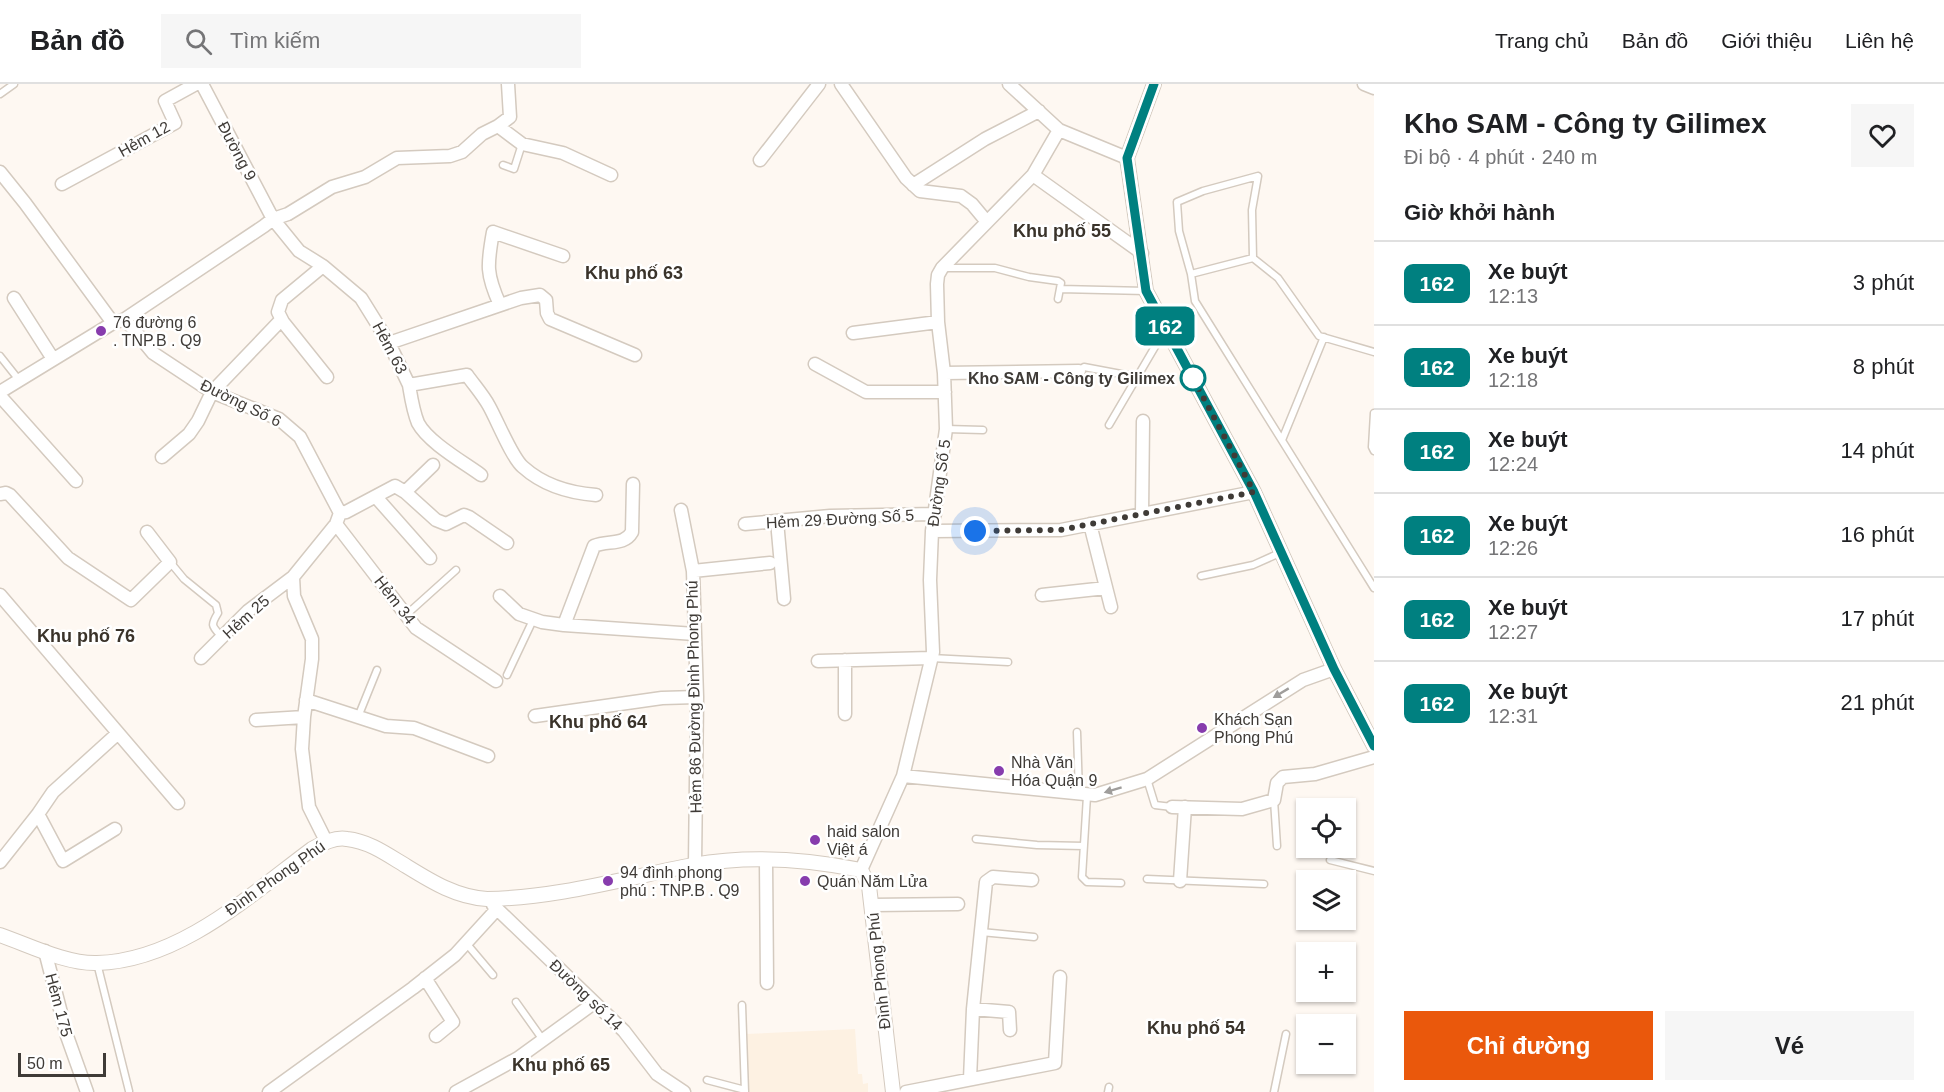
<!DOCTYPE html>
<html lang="vi">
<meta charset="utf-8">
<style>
:root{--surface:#fff;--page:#f6f6f6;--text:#202124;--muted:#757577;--line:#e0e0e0;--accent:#ea580c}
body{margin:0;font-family:Helvetica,sans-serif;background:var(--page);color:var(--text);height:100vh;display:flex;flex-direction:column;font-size:22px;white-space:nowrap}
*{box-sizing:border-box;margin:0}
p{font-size:20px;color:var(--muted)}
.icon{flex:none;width:33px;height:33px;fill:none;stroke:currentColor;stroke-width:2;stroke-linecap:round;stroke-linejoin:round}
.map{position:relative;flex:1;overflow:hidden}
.sheet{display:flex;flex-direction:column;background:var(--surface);width:570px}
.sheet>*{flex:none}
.badge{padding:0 12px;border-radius:9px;font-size:21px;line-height:39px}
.buttons{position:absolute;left:1296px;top:714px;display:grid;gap:12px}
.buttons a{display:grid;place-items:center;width:60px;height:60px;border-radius:0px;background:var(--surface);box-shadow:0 2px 4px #0004;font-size:30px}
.scale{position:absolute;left:18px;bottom:15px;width:88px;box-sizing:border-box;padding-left:6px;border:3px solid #3f3b37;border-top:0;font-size:16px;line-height:21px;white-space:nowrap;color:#3f3b37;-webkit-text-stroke:4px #fff;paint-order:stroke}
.you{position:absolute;width:30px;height:30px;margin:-15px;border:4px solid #fff;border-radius:50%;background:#1a73e8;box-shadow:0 0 0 9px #1a73e833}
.map>.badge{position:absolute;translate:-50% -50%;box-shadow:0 0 0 3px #fff}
h2{padding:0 30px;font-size:22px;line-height:54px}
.round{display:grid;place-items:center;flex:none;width:63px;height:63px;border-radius:0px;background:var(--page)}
.summary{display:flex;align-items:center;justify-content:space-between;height:102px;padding:0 30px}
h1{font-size:28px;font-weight:700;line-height:45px}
.button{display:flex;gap:12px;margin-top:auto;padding:12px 30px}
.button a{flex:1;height:69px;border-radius:0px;background:var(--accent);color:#fff;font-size:24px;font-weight:700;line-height:69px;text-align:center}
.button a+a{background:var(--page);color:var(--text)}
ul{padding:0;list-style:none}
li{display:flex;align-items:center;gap:18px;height:84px;padding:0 30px;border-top:2px solid var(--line)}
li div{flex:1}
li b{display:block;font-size:22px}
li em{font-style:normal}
li .badge{min-width:66px;font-weight:700;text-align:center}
header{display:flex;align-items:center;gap:36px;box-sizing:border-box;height:84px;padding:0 30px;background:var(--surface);border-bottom:2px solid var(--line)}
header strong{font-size:28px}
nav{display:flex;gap:33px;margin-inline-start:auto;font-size:21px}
.search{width:420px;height:54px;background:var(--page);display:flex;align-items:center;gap:15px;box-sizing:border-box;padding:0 21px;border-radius:0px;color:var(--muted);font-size:22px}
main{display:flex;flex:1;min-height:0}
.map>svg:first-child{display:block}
.built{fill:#fdf1e2}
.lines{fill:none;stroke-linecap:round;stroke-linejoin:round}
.service-casing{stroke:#d4cabf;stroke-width:9}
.minor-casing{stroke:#d4cabf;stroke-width:15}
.tertiary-casing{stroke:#d4cabf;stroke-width:16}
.service{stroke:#fff;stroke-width:6}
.minor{stroke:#fff;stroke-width:12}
.tertiary{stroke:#fff;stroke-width:14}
.oneway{fill:#9f9d9b}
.line-casing{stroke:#fff;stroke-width:14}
.line{stroke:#008080;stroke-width:9}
.walk{stroke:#3f3b37;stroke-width:6;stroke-dasharray:0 10.8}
.poi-dot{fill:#873cad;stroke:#fff;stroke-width:2}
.stop-dot{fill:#fff;stroke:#008080;stroke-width:3}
.labels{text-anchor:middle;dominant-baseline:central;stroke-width:5;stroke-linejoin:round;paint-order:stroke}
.street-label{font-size:16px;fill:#3f3b37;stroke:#fff}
.poi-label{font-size:16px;fill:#3f3b37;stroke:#fff;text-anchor:start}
.stop-label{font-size:16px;font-weight:bold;fill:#3f3b37;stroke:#fff;text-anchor:end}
.neighbourhood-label{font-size:18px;font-weight:bold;fill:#3a332a;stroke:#fff}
</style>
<header>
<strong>Bản đồ</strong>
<div class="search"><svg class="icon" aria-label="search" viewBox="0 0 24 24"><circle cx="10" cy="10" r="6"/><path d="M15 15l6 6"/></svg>Tìm kiếm</div>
<nav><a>Trang chủ</a><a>Bản đồ</a><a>Giới thiệu</a><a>Liên hệ</a></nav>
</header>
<main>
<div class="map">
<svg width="1374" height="1008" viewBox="0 0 1374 1008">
<rect width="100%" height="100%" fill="#fef8f2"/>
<path class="built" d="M 855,945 L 858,990 L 862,990 L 863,1000 L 868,999 L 868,1008 L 747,1008 L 746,950 Z"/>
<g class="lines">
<g class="service-casing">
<path id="service" d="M 0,10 L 14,0
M 503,81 L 514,85 L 522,60
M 1253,174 L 1252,126 L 1258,92 L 1203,107 L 1177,118 L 1179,147 L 1191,190 L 1195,217 L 1374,504
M 942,184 L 995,184 L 1029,193 L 1058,197 L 1061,199 L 1058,215
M 1191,190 L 1253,174 L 1278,194 L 1319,252 L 1374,268
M 1060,205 L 1146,207
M 0,272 L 19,296
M 1079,287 L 1084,283 L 1137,293
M 1374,329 L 1372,363 L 1374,367
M 1109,341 L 1166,244
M 946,345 L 983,346
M 1282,356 L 1324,253
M 170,478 L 184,495 L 216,521 L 218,529 C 210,542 212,542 222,553
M 1201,492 L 1253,481 L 1282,468
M 406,531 L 456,486
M 931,574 L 1008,578
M 507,591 L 533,536
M 358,633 L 377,586
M 1077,648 L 1079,710
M 1147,695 L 1155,721 L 1172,723
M 1087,712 L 1082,793 L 1087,798 L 1121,799
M 1274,716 L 1277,762
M 976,755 L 1037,761 L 1084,762
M 1330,776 L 1374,787
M 1147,795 L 1264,800
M 981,848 L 1034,853
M 466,859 L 493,891
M 97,879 L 129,1007
M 516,918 L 543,956
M 742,921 L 745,1008
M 707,996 L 745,1006
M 1108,1008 L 1109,1003
M 1274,1008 L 1286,950"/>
</g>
<g class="minor-casing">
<path id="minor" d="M 202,0 L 273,135 L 299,167 L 323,182 L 361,214 L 389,259 L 409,301 L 467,291 C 474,301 483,311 489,322 C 497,336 512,374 523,383 C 543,401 570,409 596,411
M 841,0 L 906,94 L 920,107 L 961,112 L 972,120 L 987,138
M 1009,0 L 1059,46 L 1127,74
M 1364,0 L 1374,4
M 498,42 L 522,60 L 563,69 L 611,91
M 760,76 L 819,0
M 0,88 L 25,119 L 113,239
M 1033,91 L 1142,169
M 62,100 L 175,39 L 165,17 L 196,0
M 913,101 L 985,55 L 1039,27
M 323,182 L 282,216 L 278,228 L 283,238 L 327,293
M 14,214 L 53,275
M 500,221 C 486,190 487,181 493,148 L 563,172
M 125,235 L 153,269 L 212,308 L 279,335 L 300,353 L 340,429 L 336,440 L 293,493 L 294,512 L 312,555 L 312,575 L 304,633 L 302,665 L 309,723 L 326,757
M 853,249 L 938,238
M 389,259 L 521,214 L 540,211 L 546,216 L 547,229 L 550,235 L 635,271
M 815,280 L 866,308 L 945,308
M 944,289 L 1079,287
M 409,301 C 411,313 413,327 418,339 C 428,358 463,378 481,391
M 0,308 L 113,239 L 125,235 L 264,142 L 273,135 L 288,130 L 332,103 L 365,93 L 397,74 L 450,72 L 462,68 L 482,50 L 498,42 L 510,33 L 508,0
M 0,312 L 76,397
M 162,373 L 189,350 L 198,337 L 212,308 L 281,236
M 405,408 L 436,436 L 446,440 L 464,431 L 469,433 L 507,459
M 0,410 L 6,409 L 10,411 L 68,474 L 131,516 L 170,478 L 147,448
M 376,413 L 430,474
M 681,426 L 693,487
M 340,429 L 346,428 L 395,402 L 405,408 L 433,381
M 1142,430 L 1143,337
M 777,437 L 784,515
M 336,440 L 416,544 L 496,597
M 745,440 L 830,432 L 935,430
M 1090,440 L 1111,523
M 932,447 L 1061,446 L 1254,408
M 0,511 L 178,719
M 1042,511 L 1106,504
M 500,512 L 519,530 L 542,538 L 564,541 L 695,550
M 564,541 L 594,462 C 608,456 624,462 632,448 L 633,400
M 201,574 L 248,527 L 293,493
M 818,577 L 931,574
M 306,616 L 386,642 L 414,644 L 488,672
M 845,630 L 845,576
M 535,632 L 662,614 L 697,613
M 256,636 L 304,633
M 903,692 L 1095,711 L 1147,695 L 1303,596 L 1334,585
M 1172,723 L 1242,725 L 1274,716 L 1277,699 L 1283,693 L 1315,690 L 1374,673
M 38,730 L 63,777 L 115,745
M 766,777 L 767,899
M 0,778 L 38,730 L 53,708 L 117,650
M 695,781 L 697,613 L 693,487 L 770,479
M 861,786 L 903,692 L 933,568 L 930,496 L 932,447 L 946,345 L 944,289 L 938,238 L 937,200 L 938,191 L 942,184 L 1033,91 L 1059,46
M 1180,797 L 1185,723
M 493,821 L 624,947 L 657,990 L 684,1008
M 872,821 L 958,820
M 45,867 L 67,952 L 87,1008
M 425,894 L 453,938 L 436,952
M 973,925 L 1009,928 L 1010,946
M 970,995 L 973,925 L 986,798 L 993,793 L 1032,796
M 269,1008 L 413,904 L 455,871 L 497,825
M 456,1008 L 518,974 L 594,919
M 906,1008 L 1055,979 L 1060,893"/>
</g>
<g class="tertiary-casing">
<path id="tertiary" d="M 1154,0 L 1127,74 L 1146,207 L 1254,408 L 1334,585 L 1374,662
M 0,851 C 29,861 66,880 97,879 C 179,877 250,811 312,765 C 323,759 335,753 347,755 C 366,757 382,767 398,777 C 426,794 453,813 487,815 C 557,814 625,794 693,781 C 748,771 807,775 861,786 L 869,802 L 893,1008"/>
</g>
<use href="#service" class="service"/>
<use href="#minor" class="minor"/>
<use href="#tertiary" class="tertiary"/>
</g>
<defs><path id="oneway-solid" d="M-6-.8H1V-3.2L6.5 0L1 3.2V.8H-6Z" transform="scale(1.5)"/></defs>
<g class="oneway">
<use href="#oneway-solid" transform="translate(1281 609) rotate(149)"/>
<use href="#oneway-solid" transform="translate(1113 706) rotate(163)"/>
</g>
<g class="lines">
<g class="line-casing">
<path id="line" d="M 1154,0 L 1127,74 L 1146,207 L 1254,408 L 1334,585 L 1374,662"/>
</g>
<use href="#line" class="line"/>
<path class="walk" d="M 975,447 L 1060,446 L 1254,408 L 1188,285 L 1193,294"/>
</g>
<g class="poi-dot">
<circle cx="101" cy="247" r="6"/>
<circle cx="1202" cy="644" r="6"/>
<circle cx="999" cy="687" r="6"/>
<circle cx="815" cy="756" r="6"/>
<circle cx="608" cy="797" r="6"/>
<circle cx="805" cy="797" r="6"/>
</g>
<circle class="stop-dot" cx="1193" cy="294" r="12"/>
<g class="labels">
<g class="street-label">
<text transform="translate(144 55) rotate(-29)">Hẻm 12</text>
<text transform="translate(237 67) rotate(62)">Đường 9</text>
<text transform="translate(390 264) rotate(62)">Hẻm 63</text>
<text transform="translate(241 319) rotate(26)">Đường Số 6</text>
<text transform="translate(939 399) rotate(-82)">Đường Số 5</text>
<text transform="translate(840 435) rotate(-3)">Hẻm 29 Đường Số 5</text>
<text transform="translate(395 516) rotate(52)">Hẻm 34</text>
<text transform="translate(246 533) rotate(-42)">Hẻm 25</text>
<text transform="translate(694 613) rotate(-91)">Hẻm 86 Đường Đình Phong Phú</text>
<text transform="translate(275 794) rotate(-35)">Đình Phong Phú</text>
<text transform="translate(879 887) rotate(-96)">Đình Phong Phú</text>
<text transform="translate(586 911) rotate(44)">Đường số 14</text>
<text transform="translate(59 921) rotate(75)">Hẻm 175</text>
</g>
<g class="poi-label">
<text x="113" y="238">76 đường 6<tspan x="113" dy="18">. TNP.B . Q9</tspan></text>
<text x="1214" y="635">Khách Sạn<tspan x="1214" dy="18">Phong Phú</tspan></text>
<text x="1011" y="678">Nhà Văn<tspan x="1011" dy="18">Hóa Quận 9</tspan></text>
<text x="827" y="747">haid salon<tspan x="827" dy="18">Việt á</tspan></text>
<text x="620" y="788">94 đình phong<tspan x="620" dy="18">phú : TNP.B . Q9</tspan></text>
<text x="817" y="797">Quán Năm Lửa</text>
</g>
<g class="stop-label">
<text x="1175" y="294">Kho SAM - Công ty Gilimex</text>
</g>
<g class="neighbourhood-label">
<text x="1062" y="147">Khu phố 55</text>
<text x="634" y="189">Khu phố 63</text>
<text x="86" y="552">Khu phố 76</text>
<text x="598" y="638">Khu phố 64</text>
<text x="1196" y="944">Khu phố 54</text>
<text x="561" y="981">Khu phố 65</text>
</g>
</g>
</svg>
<div class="buttons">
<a><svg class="icon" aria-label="locate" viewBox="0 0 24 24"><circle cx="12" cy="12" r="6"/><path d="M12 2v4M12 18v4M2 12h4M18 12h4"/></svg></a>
<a><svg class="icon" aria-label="layers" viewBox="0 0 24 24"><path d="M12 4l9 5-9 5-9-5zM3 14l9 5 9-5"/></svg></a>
<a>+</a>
<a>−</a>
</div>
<div class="scale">50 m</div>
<div class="you" style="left:975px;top:447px"></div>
<b class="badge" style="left:1165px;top:242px;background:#008080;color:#fff">162</b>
</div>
<section class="sheet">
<div class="summary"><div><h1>Kho SAM - Công ty Gilimex</h1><p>Đi bộ · 4 phút · 240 m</p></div><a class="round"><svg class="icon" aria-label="heart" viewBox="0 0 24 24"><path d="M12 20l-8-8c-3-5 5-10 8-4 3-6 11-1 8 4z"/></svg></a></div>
<h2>Giờ khởi hành</h2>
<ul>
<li><span class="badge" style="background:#008080;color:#fff">162</span><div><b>Xe buýt</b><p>12:13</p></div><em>3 phút</em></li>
<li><span class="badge" style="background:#008080;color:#fff">162</span><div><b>Xe buýt</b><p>12:18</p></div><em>8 phút</em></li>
<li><span class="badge" style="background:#008080;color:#fff">162</span><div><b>Xe buýt</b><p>12:24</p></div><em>14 phút</em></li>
<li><span class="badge" style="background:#008080;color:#fff">162</span><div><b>Xe buýt</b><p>12:26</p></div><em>16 phút</em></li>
<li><span class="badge" style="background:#008080;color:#fff">162</span><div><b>Xe buýt</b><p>12:27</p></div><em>17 phút</em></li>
<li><span class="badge" style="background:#008080;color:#fff">162</span><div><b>Xe buýt</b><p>12:31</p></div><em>21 phút</em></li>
</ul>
<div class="button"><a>Chỉ đường</a><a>Vé</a></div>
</section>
</main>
